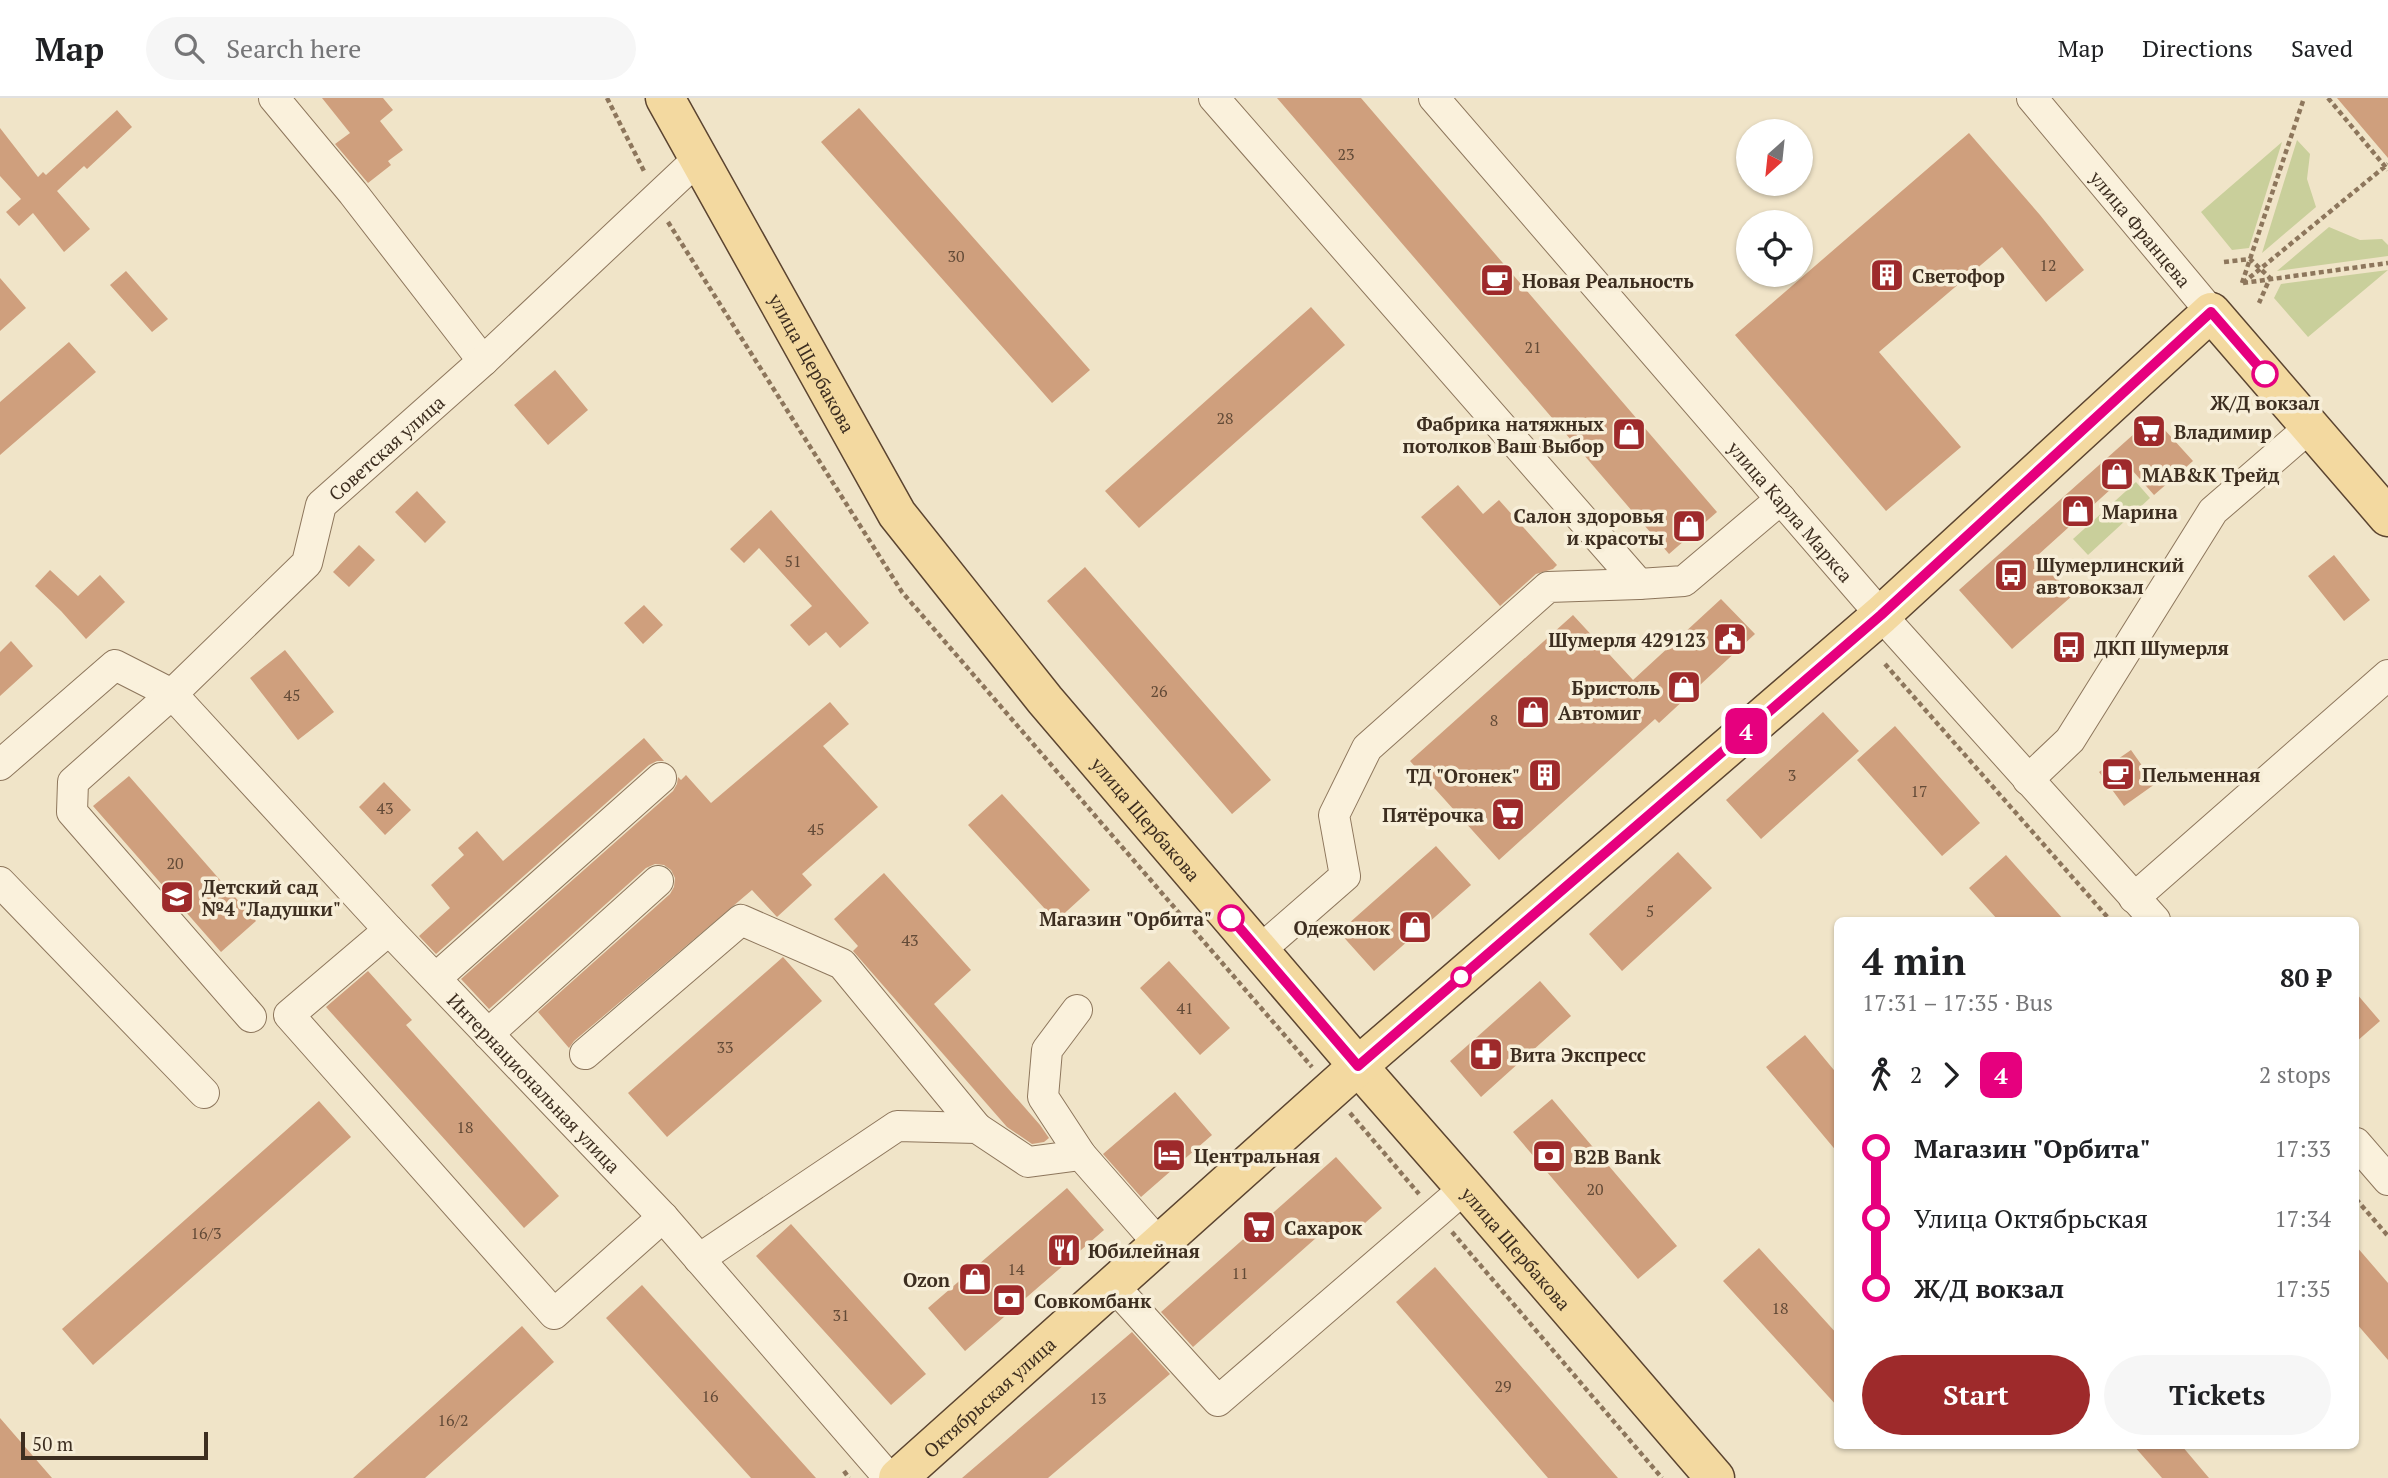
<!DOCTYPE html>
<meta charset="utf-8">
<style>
:root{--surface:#fff;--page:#f6f6f6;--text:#202124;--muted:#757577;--line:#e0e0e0;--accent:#9e2a2b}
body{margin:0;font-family:"PT Serif",serif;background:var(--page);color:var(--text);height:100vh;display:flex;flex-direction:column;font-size:26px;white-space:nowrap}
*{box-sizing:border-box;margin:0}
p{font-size:23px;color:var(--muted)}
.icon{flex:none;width:38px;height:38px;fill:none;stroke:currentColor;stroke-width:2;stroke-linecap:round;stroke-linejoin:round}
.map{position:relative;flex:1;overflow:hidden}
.drawer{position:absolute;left:1834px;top:819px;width:525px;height:532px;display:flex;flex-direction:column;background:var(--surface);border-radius:10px;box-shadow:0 2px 5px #0004}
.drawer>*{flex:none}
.badge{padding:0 14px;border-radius:10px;font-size:24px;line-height:46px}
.needle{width:46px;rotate:207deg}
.controls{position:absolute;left:1736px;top:21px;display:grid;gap:14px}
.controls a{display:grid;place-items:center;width:77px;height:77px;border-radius:50%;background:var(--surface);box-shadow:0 2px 5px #0004;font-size:35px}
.scale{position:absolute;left:21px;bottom:18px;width:187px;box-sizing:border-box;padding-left:7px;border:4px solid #3d2e20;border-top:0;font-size:19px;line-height:24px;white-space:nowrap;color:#3d2e20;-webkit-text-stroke:5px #f7eed8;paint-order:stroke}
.map>.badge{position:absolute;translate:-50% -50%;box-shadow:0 0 0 4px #fff}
.legs{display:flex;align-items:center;gap:10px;height:77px;padding:0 28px;font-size:23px}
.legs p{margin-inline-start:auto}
.summary{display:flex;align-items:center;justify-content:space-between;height:119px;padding:0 28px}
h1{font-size:38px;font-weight:700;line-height:52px}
.button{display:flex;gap:14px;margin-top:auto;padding:14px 28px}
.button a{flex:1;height:80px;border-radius:42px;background:var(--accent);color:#fff;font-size:28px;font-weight:700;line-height:80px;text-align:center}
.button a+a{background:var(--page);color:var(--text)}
ul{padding:0 28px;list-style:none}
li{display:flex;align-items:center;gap:24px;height:70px;font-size:26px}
li i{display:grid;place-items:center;width:10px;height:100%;margin:0 9px;background:currentColor}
li i::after{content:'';width:18px;height:18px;margin:-9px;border:5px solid;border-radius:50%;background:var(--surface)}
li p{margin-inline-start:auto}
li:first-child i{background:linear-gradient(#0000 50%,currentColor 0)}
li:last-child i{background:linear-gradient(currentColor 50%,#0000 0)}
header{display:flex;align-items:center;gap:42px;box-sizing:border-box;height:98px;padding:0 35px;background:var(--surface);border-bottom:2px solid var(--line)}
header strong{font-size:33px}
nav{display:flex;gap:38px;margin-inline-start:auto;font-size:24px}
.search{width:490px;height:63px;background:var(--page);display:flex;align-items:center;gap:18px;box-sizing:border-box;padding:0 24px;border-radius:38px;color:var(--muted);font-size:26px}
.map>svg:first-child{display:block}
.green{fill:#c9cf9b}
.building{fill:#cf9f7d}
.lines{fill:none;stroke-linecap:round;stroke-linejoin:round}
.minor-casing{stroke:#8d765c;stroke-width:32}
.major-casing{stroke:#5b4430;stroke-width:41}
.path{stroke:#8d765c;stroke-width:4.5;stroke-dasharray:5 3.5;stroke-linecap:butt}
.minor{stroke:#faf1dc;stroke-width:30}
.major{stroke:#f3d9a0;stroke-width:38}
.line-1-casing{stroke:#fff;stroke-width:16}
.line-1{stroke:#e6007e;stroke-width:10}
.stop-1-dot{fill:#fff;stroke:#e6007e;stroke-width:3.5}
.labels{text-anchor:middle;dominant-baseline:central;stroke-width:7;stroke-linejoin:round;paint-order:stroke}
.number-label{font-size:16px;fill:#624a37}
.street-label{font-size:19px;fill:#3d2e20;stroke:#f7eed8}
.poi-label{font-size:19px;font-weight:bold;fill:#3d2e20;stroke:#f7eed8;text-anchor:start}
.stop-label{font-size:19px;font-weight:bold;fill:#3d2e20;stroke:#f7eed8}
</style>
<header>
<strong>Map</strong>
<div class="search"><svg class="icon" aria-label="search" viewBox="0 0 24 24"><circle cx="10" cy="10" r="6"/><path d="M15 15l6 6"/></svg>Search here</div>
<nav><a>Map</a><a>Directions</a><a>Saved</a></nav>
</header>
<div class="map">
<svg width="2388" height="1380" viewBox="0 0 2388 1380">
<rect width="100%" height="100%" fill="#f0e4c8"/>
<path class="green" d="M 2297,42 L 2310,56 L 2307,81 L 2316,109 L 2262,155 Z
M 2282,44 L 2249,150 L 2232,152 L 2201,114 Z
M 2329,129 L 2360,142 L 2382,141 L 2388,147 L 2388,158 L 2277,173 Z
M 2388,172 L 2308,239 L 2274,200 L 2281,186 Z
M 2136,384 L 2150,400 L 2088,457 L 2073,441 Z"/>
<path class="building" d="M 322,0 L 383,0 L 393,12 L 380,23 L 403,52 L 388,63 L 391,67 L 368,85 L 335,46 L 350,35 Z
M 1277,0 L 1361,0 L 1717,414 L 1669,456 Z
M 2337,0 L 2388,0 L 2388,60 Z
M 859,10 L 1090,272 L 1052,305 L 821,44 Z
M 117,12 L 132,29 L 87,71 L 84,68 L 57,93 L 90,131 L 64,154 L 33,115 L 19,128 L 6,114 L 21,101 L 0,78 L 0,30 L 38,79 L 43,74 L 46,77 Z
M 1969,35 L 2040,117 L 2084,172 L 2046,204 L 2002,149 L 1879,254 L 1961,349 L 1886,413 L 1735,237 Z
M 126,173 L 168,221 L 152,234 L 110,187 Z
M 0,180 L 26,210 L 0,233 Z
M 1311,209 L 1345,247 L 1139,430 L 1105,393 Z
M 69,244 L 96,274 L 0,357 L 0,304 Z
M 555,272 L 588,312 L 548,347 L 514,307 Z
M 2153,319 L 2193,363 L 2154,397 L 2132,372 L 2038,457 L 2072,498 L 2012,551 L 1959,492 Z
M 1458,387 L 1483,416 L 1499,402 L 1557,467 L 1553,471 L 1536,476 L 1500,508 L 1421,419 Z
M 417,393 L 446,424 L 425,445 L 395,414 Z
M 771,412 L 869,525 L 840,550 L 826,534 L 809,548 L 790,527 L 812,508 L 759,450 L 744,465 L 730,451 Z
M 359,447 L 375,462 L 349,489 L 333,474 Z
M 2334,457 L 2370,502 L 2344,523 L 2308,478 Z
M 1085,469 L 1271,682 L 1232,716 L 1047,503 Z
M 50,472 L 78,498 L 100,477 L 125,504 L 86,541 L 61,513 L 35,488 Z
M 1721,501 L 1755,536 L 1659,625 L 1655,621 L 1499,762 L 1410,663 L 1573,517 L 1633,582 Z
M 644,507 L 663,527 L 643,546 L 624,525 Z
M 11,543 L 33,568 L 0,598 L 0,554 Z
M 285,552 L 334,614 L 298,642 L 250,580 Z
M 830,604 L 849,626 L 823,648 L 878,709 L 802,776 L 812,787 L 777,819 L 752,792 L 574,943 L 569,950 L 538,914 L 670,796 L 674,789 L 675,780 L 671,772 L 664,767 L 655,766 L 646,770 L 489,911 L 461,881 L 673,693 L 677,686 L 678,679 L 681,682 L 686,677 L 711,705 Z
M 1823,614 L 1859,653 L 1761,741 L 1726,702 Z
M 1895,628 L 1980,725 L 1942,758 L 1857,662 Z
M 644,640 L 664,663 L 657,663 L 649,667 L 436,856 L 419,838 L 450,810 L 431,787 L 464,757 L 458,750 L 477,733 L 503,763 Z
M 2131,652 L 2155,686 L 2124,708 L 2099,674 Z
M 129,678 L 256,823 L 221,854 L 93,708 Z
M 384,684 L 411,712 L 385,737 L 359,709 Z
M 1002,696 L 1090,792 L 1056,823 L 968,727 Z
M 1436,748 L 1471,787 L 1374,873 L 1339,834 Z
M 1678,754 L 1712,790 L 1622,873 L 1589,836 Z
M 2006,757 L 2064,822 L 1998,822 L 1969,790 Z
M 884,775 L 971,872 L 934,906 L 1040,1027 L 1049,1040 L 1044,1044 L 1032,1046 L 1007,1029 L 853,853 L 858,848 L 834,821 Z
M 783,859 L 822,903 L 667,1039 L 628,995 Z
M 1169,863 L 1230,930 L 1200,957 L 1140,890 Z
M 368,873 L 412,922 L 406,927 L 559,1098 L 524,1130 L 326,909 Z
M 1540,883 L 1571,918 L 1481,999 L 1450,963 Z
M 2356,895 L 2380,923 L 2356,944 Z
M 1805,937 L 1838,977 L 1838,1055 L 1766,969 Z
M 1175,994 L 1212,1037 L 1141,1099 L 1103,1056 Z
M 1552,1001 L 1677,1148 L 1638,1181 L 1513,1034 Z
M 319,1003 L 351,1039 L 93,1267 L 62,1231 Z
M 1336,1059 L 1382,1110 L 1348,1140 L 1334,1124 L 1193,1249 L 1161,1214 Z
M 1067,1090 L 1104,1132 L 965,1253 L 928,1210 Z
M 791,1126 L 926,1276 L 891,1307 L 756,1158 Z
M 2356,1148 L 2388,1185 L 2388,1262 L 2356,1225 Z
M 1759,1150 L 1838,1237 L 1838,1309 L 1723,1183 Z
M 1435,1169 L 1618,1380 L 1548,1380 L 1396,1204 Z
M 642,1187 L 816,1380 L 751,1380 L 606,1220 Z
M 522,1228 L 554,1264 L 425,1380 L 353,1380 Z
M 1132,1234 L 1170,1276 L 1048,1380 L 962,1380 Z
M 0,1320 L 52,1380 L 0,1380 Z
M 2134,1348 L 2182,1348 L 2209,1380 L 2162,1380 Z"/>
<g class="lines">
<g class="minor-casing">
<g id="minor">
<path d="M 274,0 L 353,95 L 483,263"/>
<path d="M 1214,0 L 1639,486 L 1684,483 L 1781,401"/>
<path id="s1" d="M 1434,0 L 1881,517 L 2155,822"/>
<path id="s2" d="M 2032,0 L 2211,214"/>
<path id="s3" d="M 0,667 L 115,567 L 172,596 L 307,465 L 321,407 L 483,263 L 698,61"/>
<path d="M 2028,682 L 2070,642 L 2213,413 L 2310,329"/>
<path d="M 0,784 L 204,995"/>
<path d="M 2134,800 L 2388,577"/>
<path d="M 389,832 L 289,917 L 554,1216 L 663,1119"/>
<path d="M 1259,853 L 1345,778 L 1334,717 L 1367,650 L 1548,489 L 1639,486"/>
<path d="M 436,880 L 661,680"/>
<path d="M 1077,912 L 1047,952 L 1043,999 L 1081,1057 L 1159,1146"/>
<path id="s4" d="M 251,919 L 72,714 L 73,684 L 172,596 L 389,832 L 663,1119 L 889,1380"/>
<path d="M 488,936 L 658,783"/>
<path d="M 585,956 L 741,822 L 842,866 L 977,1030"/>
<path d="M 2356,1045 L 2388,1082"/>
<path d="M 699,1161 L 897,1028 L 977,1030 L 1028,1064 L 1081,1057"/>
<path d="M 1113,1187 L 1218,1303 L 1465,1090"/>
</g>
</g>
<g class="major-casing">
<g id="major">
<path id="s5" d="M 665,0 L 897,416 L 1045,602 L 1358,968 L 1465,1090 L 1715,1380"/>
<path id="s6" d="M 898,1380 L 1358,968 L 1881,517 L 2211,214 L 2388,419"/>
</g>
</g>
<path class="path" d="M 607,0 L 645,75
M 2328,0 L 2388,72
M 668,124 L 902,494 L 1312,969
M 2224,164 L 2250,161 L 2270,180 L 2259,205
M 2242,185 L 2304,0
M 2243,185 L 2388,66
M 2243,185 L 2388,165
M 1885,566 L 2110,822
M 1350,1015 L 1419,1096
M 2356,1101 L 2388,1138
M 1452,1134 L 1662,1380
M 844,1373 L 849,1380"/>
<use href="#minor" class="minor"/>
<use href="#major" class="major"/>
</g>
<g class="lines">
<g class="line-1-casing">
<path id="line-1" d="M 1231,820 L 1358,968 L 1881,517 L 2211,214 L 2265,276"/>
</g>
<use href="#line-1" class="line-1"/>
</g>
<defs>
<g id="building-square" transform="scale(1.75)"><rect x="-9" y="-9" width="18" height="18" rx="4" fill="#9e2a2b" stroke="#f7eed8"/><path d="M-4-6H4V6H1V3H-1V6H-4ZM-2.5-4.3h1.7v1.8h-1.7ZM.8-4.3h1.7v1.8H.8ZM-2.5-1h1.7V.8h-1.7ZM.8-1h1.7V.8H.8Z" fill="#fff"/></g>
<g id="cafe-square" transform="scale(1.75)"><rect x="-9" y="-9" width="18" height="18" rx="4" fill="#9e2a2b" stroke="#f7eed8"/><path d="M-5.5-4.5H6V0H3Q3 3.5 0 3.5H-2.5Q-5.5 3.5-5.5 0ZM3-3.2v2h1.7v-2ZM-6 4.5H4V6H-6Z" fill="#fff"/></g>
<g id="supermarket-square" transform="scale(1.75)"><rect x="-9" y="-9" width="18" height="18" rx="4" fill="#9e2a2b" stroke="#f7eed8"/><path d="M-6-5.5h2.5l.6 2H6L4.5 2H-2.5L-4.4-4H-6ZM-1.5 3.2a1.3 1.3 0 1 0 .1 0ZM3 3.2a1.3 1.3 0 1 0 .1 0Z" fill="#fff"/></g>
<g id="shop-square" transform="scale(1.75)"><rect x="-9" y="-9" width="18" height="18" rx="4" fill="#9e2a2b" stroke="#f7eed8"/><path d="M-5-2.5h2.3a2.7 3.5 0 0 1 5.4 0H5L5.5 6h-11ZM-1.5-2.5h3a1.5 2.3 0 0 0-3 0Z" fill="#fff"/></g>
<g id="bus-square" transform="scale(1.75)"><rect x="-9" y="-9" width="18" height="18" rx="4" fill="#9e2a2b" stroke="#f7eed8"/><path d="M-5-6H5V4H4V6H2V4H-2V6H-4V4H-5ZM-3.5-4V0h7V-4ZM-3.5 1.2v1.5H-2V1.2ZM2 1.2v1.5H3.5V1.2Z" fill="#fff"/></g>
<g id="civic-square" transform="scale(1.75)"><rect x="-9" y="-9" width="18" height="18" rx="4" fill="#9e2a2b" stroke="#f7eed8"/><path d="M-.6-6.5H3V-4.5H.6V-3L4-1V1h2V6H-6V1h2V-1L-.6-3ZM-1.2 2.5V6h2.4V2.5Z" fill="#fff"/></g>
<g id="school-square" transform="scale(1.75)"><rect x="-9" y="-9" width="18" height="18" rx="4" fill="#9e2a2b" stroke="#f7eed8"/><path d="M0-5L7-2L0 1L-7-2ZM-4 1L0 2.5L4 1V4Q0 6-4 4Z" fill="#fff"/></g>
<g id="pharmacy-square" transform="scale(1.75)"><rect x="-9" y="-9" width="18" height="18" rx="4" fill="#9e2a2b" stroke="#f7eed8"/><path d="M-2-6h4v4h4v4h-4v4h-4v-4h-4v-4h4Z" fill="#fff"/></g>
<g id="hotel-square" transform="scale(1.75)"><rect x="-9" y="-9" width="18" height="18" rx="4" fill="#9e2a2b" stroke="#f7eed8"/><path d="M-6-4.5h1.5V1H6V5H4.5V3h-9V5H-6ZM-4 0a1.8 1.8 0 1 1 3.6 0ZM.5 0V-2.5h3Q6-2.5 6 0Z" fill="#fff"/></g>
<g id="bank-square" transform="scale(1.75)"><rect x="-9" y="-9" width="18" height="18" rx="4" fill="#9e2a2b" stroke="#f7eed8"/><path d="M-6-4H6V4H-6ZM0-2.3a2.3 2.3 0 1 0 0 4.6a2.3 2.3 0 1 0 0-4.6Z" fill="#fff"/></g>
<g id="restaurant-square" transform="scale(1.75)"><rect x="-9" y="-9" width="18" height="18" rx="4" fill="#9e2a2b" stroke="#f7eed8"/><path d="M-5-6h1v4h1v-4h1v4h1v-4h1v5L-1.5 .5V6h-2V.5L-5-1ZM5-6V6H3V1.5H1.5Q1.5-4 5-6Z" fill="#fff"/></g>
</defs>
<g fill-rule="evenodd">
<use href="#building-square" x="1887" y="177"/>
<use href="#cafe-square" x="1497" y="182"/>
<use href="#supermarket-square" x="2149" y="333"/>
<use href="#shop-square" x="1629" y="336"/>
<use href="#shop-square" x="2117" y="376"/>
<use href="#shop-square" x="2078" y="413"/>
<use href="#shop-square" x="1689" y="428"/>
<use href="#bus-square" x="2011" y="477"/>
<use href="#civic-square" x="1730" y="541"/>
<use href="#bus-square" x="2069" y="549"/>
<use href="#shop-square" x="1684" y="589"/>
<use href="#shop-square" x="1533" y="614"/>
<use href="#cafe-square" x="2118" y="676"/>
<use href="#building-square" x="1545" y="677"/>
<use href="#supermarket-square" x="1508" y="716"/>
<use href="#school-square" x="177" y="799"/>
<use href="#shop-square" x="1415" y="829"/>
<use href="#pharmacy-square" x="1486" y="956"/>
<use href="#hotel-square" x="1169" y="1057"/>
<use href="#bank-square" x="1549" y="1058"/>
<use href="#supermarket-square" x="1259" y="1129"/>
<use href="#restaurant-square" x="1064" y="1152"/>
<use href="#shop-square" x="975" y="1181"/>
<use href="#bank-square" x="1009" y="1202"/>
</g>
<g class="stop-1-dot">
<circle cx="2265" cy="276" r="12"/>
<circle cx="1231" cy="820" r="12"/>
<circle cx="1461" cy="879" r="9"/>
</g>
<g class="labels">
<g class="number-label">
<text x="1346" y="56">23</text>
<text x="956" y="158">30</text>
<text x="2048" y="167">12</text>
<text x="1533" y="249">21</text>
<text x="1225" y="320">28</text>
<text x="793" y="463">51</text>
<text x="1159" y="593">26</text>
<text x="292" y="597">45</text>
<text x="1494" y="622">8</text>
<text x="1792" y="677">3</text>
<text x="1919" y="693">17</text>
<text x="385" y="710">43</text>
<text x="816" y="731">45</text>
<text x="175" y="765">20</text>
<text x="1650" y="813">5</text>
<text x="910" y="842">43</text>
<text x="1185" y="910">41</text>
<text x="725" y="949">33</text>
<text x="465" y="1029">18</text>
<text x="1595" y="1091">20</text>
<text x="206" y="1135">16/3</text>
<text x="1016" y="1171">14</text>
<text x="1240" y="1175">11</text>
<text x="1780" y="1210">18</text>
<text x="841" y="1217">31</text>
<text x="1503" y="1288">29</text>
<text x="710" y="1298">16</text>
<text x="1098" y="1300">13</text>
<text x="453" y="1322">16/2</text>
</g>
<g class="street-label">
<text stroke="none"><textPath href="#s2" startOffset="170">улица Францева</textPath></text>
<text stroke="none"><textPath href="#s5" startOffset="303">улица Щербакова</textPath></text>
<text stroke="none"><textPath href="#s3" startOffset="551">Советская улица</textPath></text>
<text stroke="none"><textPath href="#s1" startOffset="546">улица Карла Маркса</textPath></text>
<text stroke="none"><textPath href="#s5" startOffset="870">улица Щербакова</textPath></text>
<text stroke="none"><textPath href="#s4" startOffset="966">Интернациональная улица</textPath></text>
<text stroke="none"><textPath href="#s5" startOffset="1437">улица Щербакова</textPath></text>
<text stroke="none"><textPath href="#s6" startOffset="122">Октябрьская улица</textPath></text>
</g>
<g class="poi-label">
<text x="1912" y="177">Светофор</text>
<text x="1522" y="182">Новая Реальность</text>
<text x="1604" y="325" text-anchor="end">Фабрика натяжных<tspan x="1604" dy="22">потолков Ваш Выбор</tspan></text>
<text x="2174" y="333">Владимир</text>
<text x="2142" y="376">МАВ&amp;K Трейд</text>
<text x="2102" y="413">Марина</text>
<text x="1664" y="417" text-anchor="end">Салон здоровья<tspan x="1664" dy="22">и красоты</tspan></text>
<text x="2036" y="466">Шумерлинский<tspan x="2036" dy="22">автовокзал</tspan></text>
<text x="1706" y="541" text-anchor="end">Шумерля 429123</text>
<text x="2094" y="549">ДКП Шумерля</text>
<text x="1660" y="589" text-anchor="end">Бристоль</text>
<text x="1558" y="614">Автомиг</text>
<text x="2142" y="676">Пельменная</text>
<text x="1520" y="677" text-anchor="end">ТД "Огонек"</text>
<text x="1484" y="716" text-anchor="end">Пятёрочка</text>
<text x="202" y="788">Детский сад<tspan x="202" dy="22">№4 "Ладушки"</tspan></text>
<text x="1390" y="829" text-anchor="end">Одежонок</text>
<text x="1510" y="956">Вита Экспресс</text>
<text x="1194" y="1057">Центральная</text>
<text x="1574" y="1058">B2B Bank</text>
<text x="1284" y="1129">Сахарок</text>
<text x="1088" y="1152">Юбилейная</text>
<text x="950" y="1181" text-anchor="end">Ozon</text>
<text x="1034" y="1202">Совкомбанк</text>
</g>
<g class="stop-label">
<text x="2265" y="304">Ж/Д вокзал</text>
<text x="1212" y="820" text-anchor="end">Магазин "Орбита"</text>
</g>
</g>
</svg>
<div class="controls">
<a><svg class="needle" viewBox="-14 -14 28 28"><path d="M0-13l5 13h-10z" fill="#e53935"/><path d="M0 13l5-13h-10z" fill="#757577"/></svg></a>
<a><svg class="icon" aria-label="locate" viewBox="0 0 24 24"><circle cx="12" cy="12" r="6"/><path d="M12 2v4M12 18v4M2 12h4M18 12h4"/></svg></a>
</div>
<div class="scale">50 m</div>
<b class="badge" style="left:1746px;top:633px;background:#e6007e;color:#fff">4</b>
<section class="drawer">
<div class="summary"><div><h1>4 min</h1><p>17:31 – 17:35 · Bus</p></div><b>80 ₽</b></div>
<div class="legs"><svg class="icon" aria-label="walk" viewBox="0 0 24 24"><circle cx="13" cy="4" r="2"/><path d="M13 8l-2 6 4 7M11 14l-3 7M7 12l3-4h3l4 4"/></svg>2<svg class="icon" aria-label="forward" viewBox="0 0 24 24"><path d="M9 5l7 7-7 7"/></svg><b class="badge" style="background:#e6007e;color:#fff">4</b><p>2 stops</p></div>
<ul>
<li><i style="color:#e6007e"></i><b>Магазин &quot;Орбита&quot;</b><p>17:33</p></li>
<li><i style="color:#e6007e"></i><span>Улица Октябрьская</span><p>17:34</p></li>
<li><i style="color:#e6007e"></i><b>Ж/Д вокзал</b><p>17:35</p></li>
</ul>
<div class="button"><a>Start</a><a>Tickets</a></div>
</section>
</div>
